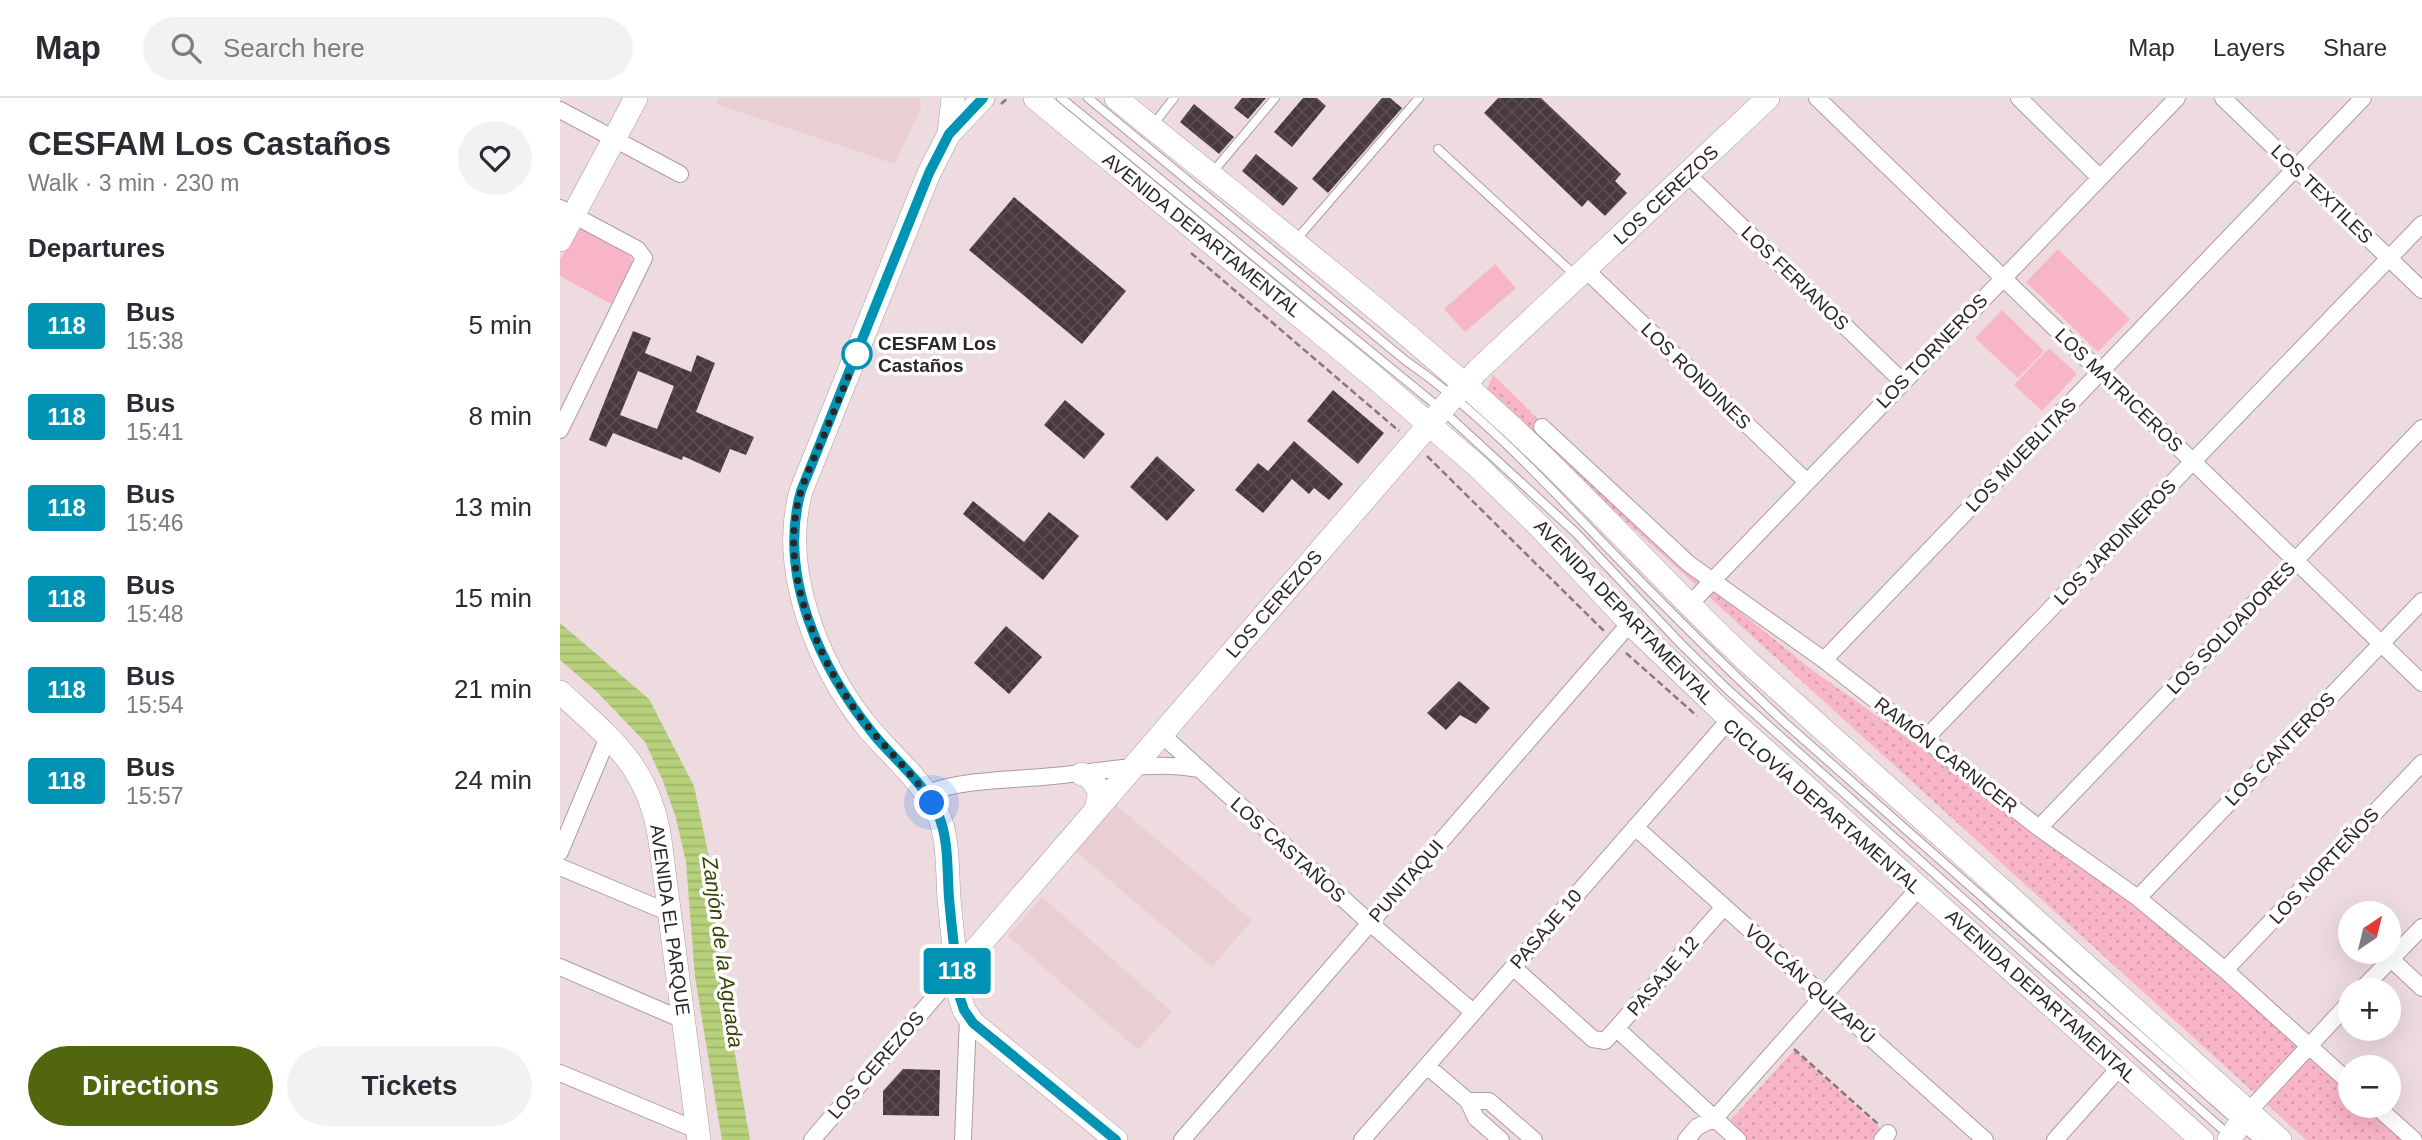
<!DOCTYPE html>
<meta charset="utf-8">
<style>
:root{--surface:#fff;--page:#f2f2f3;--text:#2b2b33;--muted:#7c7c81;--line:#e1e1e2;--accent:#52650f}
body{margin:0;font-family:Helvetica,sans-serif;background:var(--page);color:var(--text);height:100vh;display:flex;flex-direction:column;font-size:26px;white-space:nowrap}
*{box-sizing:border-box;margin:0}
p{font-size:23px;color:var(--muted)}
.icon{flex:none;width:38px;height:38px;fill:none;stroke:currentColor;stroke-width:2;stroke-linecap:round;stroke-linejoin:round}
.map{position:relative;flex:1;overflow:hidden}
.panel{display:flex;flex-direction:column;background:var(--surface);width:560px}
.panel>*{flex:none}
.badge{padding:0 14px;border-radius:5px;font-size:24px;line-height:46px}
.needle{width:46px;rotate:35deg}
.tools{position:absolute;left:1778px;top:803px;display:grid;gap:14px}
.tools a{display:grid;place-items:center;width:63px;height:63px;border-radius:50%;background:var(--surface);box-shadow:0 7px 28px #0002;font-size:35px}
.you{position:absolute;width:35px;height:35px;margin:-18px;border:5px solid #fff;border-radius:50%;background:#1a73e8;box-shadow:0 0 0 10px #1a73e833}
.map>.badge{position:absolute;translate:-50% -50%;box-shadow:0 0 0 4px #fff}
h2{padding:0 28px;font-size:26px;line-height:63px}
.round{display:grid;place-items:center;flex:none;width:74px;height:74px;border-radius:37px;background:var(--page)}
.summary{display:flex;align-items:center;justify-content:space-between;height:119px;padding:0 28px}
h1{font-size:33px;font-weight:700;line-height:52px}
.cta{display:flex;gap:14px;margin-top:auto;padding:14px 28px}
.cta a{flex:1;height:80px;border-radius:42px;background:var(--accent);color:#fff;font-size:28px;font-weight:700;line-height:80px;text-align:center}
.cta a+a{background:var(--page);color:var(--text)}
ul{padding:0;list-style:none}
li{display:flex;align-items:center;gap:21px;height:91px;padding:0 28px}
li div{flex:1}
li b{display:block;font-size:26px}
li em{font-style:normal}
li .badge{min-width:77px;font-weight:700;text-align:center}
header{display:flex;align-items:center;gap:42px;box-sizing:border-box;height:98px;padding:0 35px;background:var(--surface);border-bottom:2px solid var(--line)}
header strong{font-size:33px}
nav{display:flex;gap:38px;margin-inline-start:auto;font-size:24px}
.search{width:490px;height:63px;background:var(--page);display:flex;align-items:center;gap:18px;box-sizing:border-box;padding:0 24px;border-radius:38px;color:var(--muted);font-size:26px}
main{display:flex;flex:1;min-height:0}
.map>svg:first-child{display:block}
.built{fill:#e9ced4}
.grass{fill:#f9b5c8}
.park{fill:url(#park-dots)}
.water{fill:url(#water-rules)}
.building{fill:url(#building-cross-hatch);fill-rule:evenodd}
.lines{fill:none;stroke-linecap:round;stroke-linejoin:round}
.lane-casing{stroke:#ad9b9f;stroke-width:10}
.street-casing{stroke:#ad9b9f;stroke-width:18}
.secondary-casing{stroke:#ad9b9f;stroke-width:24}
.path{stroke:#86797c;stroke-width:2.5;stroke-dasharray:7 3.5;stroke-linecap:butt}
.lane{stroke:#fff;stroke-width:8}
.street{stroke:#fff;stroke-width:16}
.secondary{stroke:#fff;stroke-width:23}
.line-casing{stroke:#fff;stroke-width:16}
.line{stroke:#0093b3;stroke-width:10}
.walk{stroke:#2d2627;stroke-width:7;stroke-dasharray:0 12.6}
.stop-dot{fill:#fff;stroke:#0093b3;stroke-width:3.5}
.labels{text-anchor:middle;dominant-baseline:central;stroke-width:7;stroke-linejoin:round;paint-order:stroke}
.street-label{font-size:19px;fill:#2d2627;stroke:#fff}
.stop-label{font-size:19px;font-weight:bold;fill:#2d2627;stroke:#fff;text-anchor:start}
.water-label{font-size:21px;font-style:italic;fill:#364302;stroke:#fff}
</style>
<header>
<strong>Map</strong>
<div class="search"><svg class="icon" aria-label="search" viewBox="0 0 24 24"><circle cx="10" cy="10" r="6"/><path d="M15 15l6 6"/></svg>Search here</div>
<nav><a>Map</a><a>Layers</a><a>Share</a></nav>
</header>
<main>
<section class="panel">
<div class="summary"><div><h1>CESFAM Los Castaños</h1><p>Walk · 3 min · 230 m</p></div><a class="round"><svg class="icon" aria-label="heart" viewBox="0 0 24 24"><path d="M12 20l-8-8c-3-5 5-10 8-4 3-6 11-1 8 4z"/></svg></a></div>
<h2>Departures</h2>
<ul>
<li><span class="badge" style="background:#0093b3;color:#fff">118</span><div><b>Bus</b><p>15:38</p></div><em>5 min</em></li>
<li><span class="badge" style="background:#0093b3;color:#fff">118</span><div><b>Bus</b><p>15:41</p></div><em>8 min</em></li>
<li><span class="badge" style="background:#0093b3;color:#fff">118</span><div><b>Bus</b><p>15:46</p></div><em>13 min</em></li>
<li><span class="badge" style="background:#0093b3;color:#fff">118</span><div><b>Bus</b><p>15:48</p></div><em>15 min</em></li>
<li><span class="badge" style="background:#0093b3;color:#fff">118</span><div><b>Bus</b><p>15:54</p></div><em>21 min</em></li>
<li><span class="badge" style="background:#0093b3;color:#fff">118</span><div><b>Bus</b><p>15:57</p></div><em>24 min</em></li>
</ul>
<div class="cta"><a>Directions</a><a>Tickets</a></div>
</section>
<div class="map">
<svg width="1862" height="1042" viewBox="0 0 1862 1042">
<defs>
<pattern id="park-dots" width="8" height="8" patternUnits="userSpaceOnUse" patternTransform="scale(1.75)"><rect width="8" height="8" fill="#f9b5c8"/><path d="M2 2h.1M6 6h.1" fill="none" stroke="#d69cac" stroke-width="1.8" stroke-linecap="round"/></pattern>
<pattern id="water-rules" width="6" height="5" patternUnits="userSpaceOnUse" patternTransform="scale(1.75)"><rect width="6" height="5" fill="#b7d07b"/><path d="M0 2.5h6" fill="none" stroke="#9eb26a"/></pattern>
<pattern id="building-cross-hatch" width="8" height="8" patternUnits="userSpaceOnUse" patternTransform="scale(1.75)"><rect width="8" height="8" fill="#48393c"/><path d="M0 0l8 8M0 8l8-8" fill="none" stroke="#5a4d50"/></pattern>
</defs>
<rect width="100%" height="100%" fill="#eedbdf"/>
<path class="built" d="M 158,0 L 360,0 L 361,9 L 335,66 L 156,6 Z
M 555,706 L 692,822 L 652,869 L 515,753 Z
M 482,799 L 612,914 L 578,952 L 448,838 Z"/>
<path class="grass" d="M 19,128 L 69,155 L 73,166 L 51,206 L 0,178 L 0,162 Z
M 1498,151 L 1570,221 L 1538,254 L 1466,184 Z
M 935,166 L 956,190 L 905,234 L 884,211 Z
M 1442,212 L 1484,253 L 1458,280 L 1415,240 Z
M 1489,250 L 1517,276 L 1482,313 L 1454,287 Z"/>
<path class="park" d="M 933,277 L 1158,496 L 1251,571 L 1486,739 L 1568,803 L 1667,882 L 1790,991 L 1790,1008 L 1809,1008 L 1847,1042 L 1746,1042 L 925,295 Z
M 1234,952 L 1321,1031 L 1312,1042 L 1187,1042 L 1168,1025 Z"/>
<path class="water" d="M 0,525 L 89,601 L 134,688 L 150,764 L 159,864 L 190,1042 L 162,1042 L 135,879 L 126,764 L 116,720 L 103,683 L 85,644 L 37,594 L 0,562 Z"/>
<path class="building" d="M 682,0 L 706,0 L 688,21 L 674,10 Z
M 743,0 L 757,0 L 766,8 L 732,49 L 714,34 Z
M 822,0 L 830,0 L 842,10 L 768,95 L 752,81 Z
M 938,0 L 981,0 L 1061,76 L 1055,83 L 1067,95 L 1045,118 L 1028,102 L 1022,109 L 924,15 Z
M 634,6 L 674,39 L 659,56 L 620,24 Z
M 696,56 L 738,90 L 723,108 L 682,73 Z
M 454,99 L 566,193 L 522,246 L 409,152 Z
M 73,233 L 91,240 L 85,255 L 131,274 L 137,257 L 155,265 L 136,314 L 194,339 L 186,357 L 170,351 L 160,375 L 123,358 L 122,362 L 53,335 L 46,349 L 29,342 ZM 78,273 L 114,288 L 97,331 L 60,317 Z
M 773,292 L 824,335 L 798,366 L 747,323 Z
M 505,302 L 545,336 L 524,361 L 484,327 Z
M 734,343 L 783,386 L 769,402 L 754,390 L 749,396 L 732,381 L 703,415 L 675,392 L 698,365 L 708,373 Z
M 597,358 L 635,392 L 607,423 L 570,389 Z
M 413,403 L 464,444 L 489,414 L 519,438 L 483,482 L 403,416 Z
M 446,528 L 482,559 L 449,596 L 414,565 Z
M 899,583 L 930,610 L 916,626 L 900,617 L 886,632 L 867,615 Z
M 343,971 L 380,972 L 379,1018 L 323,1017 L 323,993 Z"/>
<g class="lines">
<g class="lane-casing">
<path id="lane" d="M 501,0 L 882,312 L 1016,435 L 1121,546 L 1167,591 L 1670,1038
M 528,0 L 846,263 C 920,314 984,383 1046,448 C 1104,508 1163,567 1224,624 L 1698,1042
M 592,28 L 614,0
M 878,51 L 1015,177
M 652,75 L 715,0
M 735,143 L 859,0"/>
</g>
<g class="street-casing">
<path id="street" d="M 1257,0 L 1862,585
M 1459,0 L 1540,80
M 1663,0 L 1862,192
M 0,12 L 120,76
M 1127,76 L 1343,284
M 0,110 L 77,151 L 84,160 L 0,332
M 1026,172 L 1247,384
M 982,329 L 1129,466 L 1264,562 L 1479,730 L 1578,800 L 1665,872 L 1790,985
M 1129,507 L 1617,0
M 1264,562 L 1803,0
M 601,636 L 810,825 L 913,914
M 1365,641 L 1862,126
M 366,696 C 399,681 456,682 493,678 C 540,674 591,662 638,671
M 1075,729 L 1425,1042
M 1479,730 L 1862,330
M 0,754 L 48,639
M 0,769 L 110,815
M 1578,800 L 1862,503
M 1831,861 L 1862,890
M 0,869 L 123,922
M 953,869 L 1033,941 L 1045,943 L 1164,809
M 1665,872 L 1862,665
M 1801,892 L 1862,829
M 1057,931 L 1178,1042
M 867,968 L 908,1003 L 929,1003 L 974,1042
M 0,975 L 139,1033
M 908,1003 L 916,1020 L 941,1042
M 1816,1008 L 1854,1042
M 1688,1014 L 1790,904
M 252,1042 L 397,873
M 403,1042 L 408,919
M 622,1042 L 1071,524
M 802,1042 L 1170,621
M 1126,1042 L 1137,1029 L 1155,1020 L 1359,790
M 1322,1042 L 1328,1035
M 1495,1042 L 1560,969"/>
</g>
<g class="secondary-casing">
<path id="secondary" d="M 423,0 L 389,36 L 369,75 L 241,393 C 219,472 258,568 308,630 C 331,657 363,683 378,716 C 389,741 387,773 389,800 C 392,834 396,867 400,900 L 404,912 L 413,925 L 556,1042
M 475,0 L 813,278 L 916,367 L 979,428 L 1077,532 L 1170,621 L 1642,1042
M 556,0 C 685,106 819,208 943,321 C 1028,398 1104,485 1187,563 L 1720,1042
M 389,36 L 393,0
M 0,142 L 76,0
M 0,594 C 51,641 89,668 100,742 L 139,1042
M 522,676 L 530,679 L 540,694 L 536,711
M 397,873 L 893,299 L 918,272 L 1208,0
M 1669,1042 L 1688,1014"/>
</g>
<path class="path" d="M 441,6 L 448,0
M 631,155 L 839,333
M 867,358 L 1044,533
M 1066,555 L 1137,618
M 1234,951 L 1318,1026"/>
<use href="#lane" class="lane"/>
<use href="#street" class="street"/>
<use href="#secondary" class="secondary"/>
</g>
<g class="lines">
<g class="line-casing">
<path id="line" d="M 423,0 L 389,36 L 369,75 L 241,393 C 217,478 261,572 315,638 C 336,663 365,686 378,716 C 389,741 387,773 389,800 C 392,833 396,867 400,900 L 404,912 L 413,925 L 556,1042"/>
</g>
<use href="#line" class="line"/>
<path class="walk" d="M 297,256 L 300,250 C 287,282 274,313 261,344 C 252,365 241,387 237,409 C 223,476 255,551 291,606 C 315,642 349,669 372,705"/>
</g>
<circle class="stop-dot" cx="297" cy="256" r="14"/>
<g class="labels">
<g class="street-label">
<text transform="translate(1762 96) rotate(44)">LOS TEXTILES</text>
<text transform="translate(1106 97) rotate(-43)">LOS CEREZOS</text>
<text transform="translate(642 137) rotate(39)">AVENIDA DEPARTAMENTAL</text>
<text transform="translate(1235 180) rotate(44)">LOS FERIANOS</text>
<text transform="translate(1372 253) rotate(-46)">LOS TORNEROS</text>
<text transform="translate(1136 278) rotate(44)">LOS RONDINES</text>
<text transform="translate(1559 292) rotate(44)">LOS MATRICEROS</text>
<text transform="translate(1461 357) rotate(-46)">LOS MUEBLITAS</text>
<text transform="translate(1555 444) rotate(-46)">LOS JARDINEROS</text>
<text transform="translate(714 506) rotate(-49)">LOS CEREZOS</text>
<text transform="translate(1064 514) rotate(46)">AVENIDA DEPARTAMENTAL</text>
<text transform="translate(1671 530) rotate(-46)">LOS SOLDADORES</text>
<text transform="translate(1720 651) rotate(-46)">LOS CANTEROS</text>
<text transform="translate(1386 657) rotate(38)">RAMÓN CARNICER</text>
<text transform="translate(1262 708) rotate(41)">CICLOVÍA DEPARTAMENTAL</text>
<text transform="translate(728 752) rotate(42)">LOS CASTAÑOS</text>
<text transform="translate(1764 768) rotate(-47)">LOS NORTEÑOS</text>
<text transform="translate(846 783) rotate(-49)">PUNITAQUI</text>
<text transform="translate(110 822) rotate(82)">AVENIDA EL PARQUE</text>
<text transform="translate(986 831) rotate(-49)">PASAJE 10</text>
<text transform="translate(1103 878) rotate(-49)">PASAJE 12</text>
<text transform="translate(1250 886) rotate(42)">VOLCÁN QUIZAPÚ</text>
<text transform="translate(1481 898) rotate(42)">AVENIDA DEPARTAMENTAL</text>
<text transform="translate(316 967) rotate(-49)">LOS CEREZOS</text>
</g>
<g class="stop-label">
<text x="318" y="245">CESFAM Los<tspan x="318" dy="22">Castaños</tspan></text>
</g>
<g class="water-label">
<text transform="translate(163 854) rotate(82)">Zanjón de la Aguada</text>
</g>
</g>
</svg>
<div class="tools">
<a><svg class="needle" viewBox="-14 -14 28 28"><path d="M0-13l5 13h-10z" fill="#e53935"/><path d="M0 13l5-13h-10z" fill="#7c7c81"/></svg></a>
<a>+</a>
<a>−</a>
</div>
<div class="you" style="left:372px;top:705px"></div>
<b class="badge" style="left:397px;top:873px;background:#0093b3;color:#fff">118</b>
</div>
</main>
